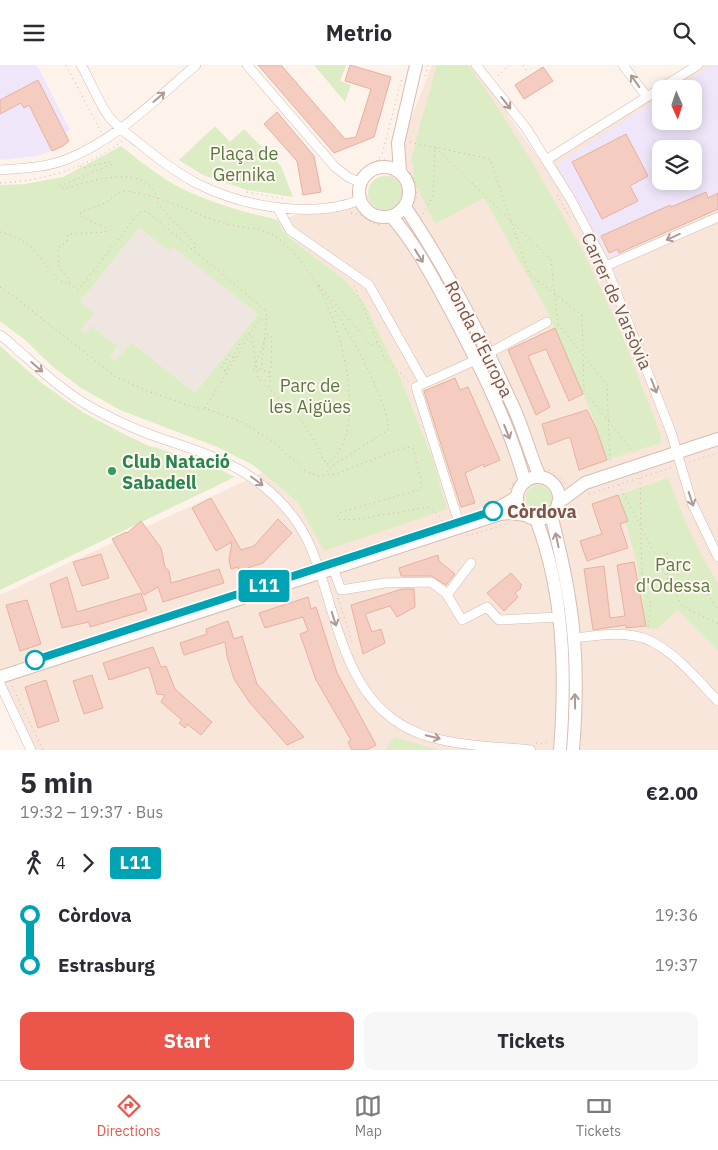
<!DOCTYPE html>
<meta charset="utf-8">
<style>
:root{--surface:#fff;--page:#f7f7f7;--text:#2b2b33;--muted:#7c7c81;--line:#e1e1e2;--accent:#ec564a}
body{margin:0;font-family:"IBM Plex Sans",sans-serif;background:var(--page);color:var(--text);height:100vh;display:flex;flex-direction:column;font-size:19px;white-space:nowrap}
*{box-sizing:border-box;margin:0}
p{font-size:16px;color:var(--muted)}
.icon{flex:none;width:28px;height:28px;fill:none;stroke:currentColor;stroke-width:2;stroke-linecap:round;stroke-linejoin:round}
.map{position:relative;height:685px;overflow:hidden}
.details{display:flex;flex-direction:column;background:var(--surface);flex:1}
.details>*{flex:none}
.badge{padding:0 10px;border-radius:4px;font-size:18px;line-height:32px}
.needle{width:32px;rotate:177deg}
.buttons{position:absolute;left:652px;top:15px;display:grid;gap:10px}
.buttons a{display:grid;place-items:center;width:50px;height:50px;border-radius:10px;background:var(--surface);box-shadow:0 2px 12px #0003;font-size:25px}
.map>.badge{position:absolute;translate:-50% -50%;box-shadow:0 0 0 2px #fff}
.legs{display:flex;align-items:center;gap:8px;height:55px;padding:0 20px;font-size:16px}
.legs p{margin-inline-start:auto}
.overview{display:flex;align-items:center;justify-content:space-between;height:85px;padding:0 20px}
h1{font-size:28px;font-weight:800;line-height:38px}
.button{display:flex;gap:10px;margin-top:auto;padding:10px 20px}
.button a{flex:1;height:58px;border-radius:10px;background:var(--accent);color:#fff;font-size:20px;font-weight:800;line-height:58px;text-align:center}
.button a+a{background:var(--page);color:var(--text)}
ul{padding:0 20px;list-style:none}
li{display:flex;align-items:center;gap:18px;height:50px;font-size:19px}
li i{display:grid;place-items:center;width:8px;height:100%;margin:0 6px;background:currentColor}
li i::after{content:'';width:12px;height:12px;margin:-6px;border:4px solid;border-radius:50%;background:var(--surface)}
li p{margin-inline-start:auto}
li:first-child i{background:linear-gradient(#0000 50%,currentColor 0)}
li:last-child i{background:linear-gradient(currentColor 50%,#0000 0)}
header{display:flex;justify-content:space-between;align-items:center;height:65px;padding:0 20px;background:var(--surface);font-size:22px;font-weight:800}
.dock{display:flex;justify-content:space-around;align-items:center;height:70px;border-top:1px solid var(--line);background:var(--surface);font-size:14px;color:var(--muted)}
.dock a{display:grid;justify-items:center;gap:2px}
.dock .selected{color:var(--accent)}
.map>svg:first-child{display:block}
.residential{fill:#f8e6da;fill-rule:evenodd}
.industrial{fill:#efe6e2}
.education{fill:#f0e6fa;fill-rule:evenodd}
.green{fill:#dcedc6;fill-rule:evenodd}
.building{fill:#f4cdc0;stroke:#e8b09f}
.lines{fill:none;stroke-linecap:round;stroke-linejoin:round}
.street-casing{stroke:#d4bbb1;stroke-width:10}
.secondary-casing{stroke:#d9bcb0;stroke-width:14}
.path{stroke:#daafa2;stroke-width:1;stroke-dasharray:1 4;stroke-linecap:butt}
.street{stroke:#fff;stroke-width:9}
.secondary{stroke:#fff;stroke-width:12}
.path-bridge{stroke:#daafa2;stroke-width:1;stroke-dasharray:1 4;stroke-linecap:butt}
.oneway{stroke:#af9993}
.line-1-casing{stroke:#fff;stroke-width:11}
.line-1{stroke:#00a3b4;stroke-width:8}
.leisure-dot{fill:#2e9e5b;stroke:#fff7f1;stroke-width:2}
.stop-1-dot{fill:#fff;stroke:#00a3b4;stroke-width:2.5}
.labels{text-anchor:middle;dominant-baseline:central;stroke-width:4;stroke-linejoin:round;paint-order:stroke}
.park-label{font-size:18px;fill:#597a3f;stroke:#fff7f1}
.street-label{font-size:18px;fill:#7a554b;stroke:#fff7f1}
.leisure-label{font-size:18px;font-weight:bold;fill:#27864d;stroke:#fff7f1;text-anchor:start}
.stop-label{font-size:18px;font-weight:bold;fill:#7a554b;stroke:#fff7f1;text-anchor:start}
</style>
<header><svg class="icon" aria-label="menu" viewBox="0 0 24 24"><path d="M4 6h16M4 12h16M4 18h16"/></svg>Metrio<svg class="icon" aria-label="search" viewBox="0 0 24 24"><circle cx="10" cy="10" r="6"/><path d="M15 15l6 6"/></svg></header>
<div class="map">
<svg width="718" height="685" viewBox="0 0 718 685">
<rect width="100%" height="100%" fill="#fef3ea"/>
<path class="residential" d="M 432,0 L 473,0 L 544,101 L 661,27 L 661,56 L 694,56 L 694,24 L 667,24 L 704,0 L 718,0 L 718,685 L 32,685 L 0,615 L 0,530 L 262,408 L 298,438 L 310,459 L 432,392 L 401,314 L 365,239 L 345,215 L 292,175 L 282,165 L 278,155 L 383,125 ZM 661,84 L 694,84 L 694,116 L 661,116 Z"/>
<path class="industrial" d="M 139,163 L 169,186 L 173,181 L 258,249 L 195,328 L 131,277 L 115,296 L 110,292 L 118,283 L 91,262 L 85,269 L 80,265 L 80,237 Z"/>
<path class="education" d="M 0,0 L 37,0 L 70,65 L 65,68 L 69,76 L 66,79 L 59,83 L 37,91 L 0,95 Z
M 712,0 L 718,0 L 718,144 L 609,193 L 557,99 L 661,32 L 661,56 L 694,56 L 694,24 L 675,24 ZM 661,84 L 694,84 L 694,116 L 661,116 Z"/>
<path class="green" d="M 314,0 L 346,0 L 340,16 L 351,20 L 345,37 Z
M 437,0 L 468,0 L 487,26 L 531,95 L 582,184 L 620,265 L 660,368 L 661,374 L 660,378 L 607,395 L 589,343 L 545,242 L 484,133 L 435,159 L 414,116 L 413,99 L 411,96 L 418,67 Z
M 215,61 L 230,77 L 244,64 L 281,101 L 293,132 L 247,125 L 203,110 L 179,95 Z
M 121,81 C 135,92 150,104 165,114 C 198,135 240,146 278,155 L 282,165 L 292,175 L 345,215 L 365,239 L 401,314 L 432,392 L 447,444 L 324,486 L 298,438 L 253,400 L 217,382 L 120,345 L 81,323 L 52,301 L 24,274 L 0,256 L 0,120 L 25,119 L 63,112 ZM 139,163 L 169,186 L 173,182 L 258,249 L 195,328 L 131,277 L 115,296 L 110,292 L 118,282 L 91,261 L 85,269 L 81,265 L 94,248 L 80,237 Z
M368 128a17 17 0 1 1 34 0a17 17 0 1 1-34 0Z
M 0,281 L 43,319 L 84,348 L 126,370 L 147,380 L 212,400 L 235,412 L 0,525 Z
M 668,413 L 686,458 L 702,491 L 718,519 L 718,586 L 678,545 L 658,563 L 646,564 L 637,499 L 618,430 Z
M526 433a13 13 0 1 1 26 0a13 13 0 1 1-26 0Z
M 394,672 L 440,685 L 386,685 Z"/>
<path class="building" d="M 258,0 L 281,0 L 345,74 L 356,72 L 371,24 L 345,16 L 350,0 L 391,12 L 374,72 L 334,88 Z
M 543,2 L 553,16 L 524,34 L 515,20 Z
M 38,15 L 69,76 L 63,81 L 52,86 L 29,40 L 24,43 L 21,38 L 0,49 L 0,35 Z
M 277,47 L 314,91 L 321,127 L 303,130 L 297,96 L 264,59 Z
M 626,69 L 648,111 L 630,121 L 638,136 L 602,154 L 572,97 Z
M 706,127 L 708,133 L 718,128 L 718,144 L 619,188 L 618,184 L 609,188 L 601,171 L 670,140 L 671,142 Z
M 555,263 L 583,329 L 569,336 L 546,284 L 528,291 L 550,342 L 536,350 L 508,285 Z
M 455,313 L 460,325 L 468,322 L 500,395 L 484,402 L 484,399 L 465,408 L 475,438 L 461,442 L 424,326 Z
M 587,345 L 596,363 L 607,395 L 579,405 L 570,372 L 548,380 L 542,359 Z
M 618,430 L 628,456 L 620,459 L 628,483 L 587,496 L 580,476 L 602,469 L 592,439 Z
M 211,433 L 241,485 L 254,481 L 278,454 L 292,468 L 263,498 L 239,506 L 238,502 L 231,504 L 229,495 L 232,477 L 216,486 L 192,443 Z
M 141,456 L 161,483 L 165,502 L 169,506 L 171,518 L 219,504 L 224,518 L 163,537 L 158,522 L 144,530 L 112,474 L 126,467 L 127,468 Z
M 101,489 L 109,513 L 82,521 L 73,497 Z
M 438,490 L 439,496 L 455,509 L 446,520 L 431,511 L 401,511 L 399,503 Z
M 634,497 L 646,561 L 626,563 L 626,560 L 593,565 L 584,504 L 604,501 L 610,553 L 625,551 L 617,500 Z
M 511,508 L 522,520 L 520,521 L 521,523 L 515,528 L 518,532 L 504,546 L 487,528 Z
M 67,512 L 77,547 L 141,528 L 147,545 L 90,562 L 89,557 L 62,563 L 50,519 Z
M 402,524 L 414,524 L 415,542 L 397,552 L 390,541 L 365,549 L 372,567 L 381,564 L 385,578 L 363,589 L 351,540 Z
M 308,532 L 311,544 L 316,542 L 337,608 L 376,680 L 366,685 L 352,685 L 348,677 L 351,675 L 316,615 L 300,569 L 308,566 L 303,552 L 265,563 L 259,548 Z
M 27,535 L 41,579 L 20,586 L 6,540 Z
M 228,556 L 234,574 L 242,571 L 257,619 L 304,672 L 287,680 L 250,638 L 234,614 L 227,591 L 225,577 L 184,590 L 180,578 L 207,569 L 206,564 Z
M 153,582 L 161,602 L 166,601 L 175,624 L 212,657 L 201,670 L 187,659 L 185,663 L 179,658 L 182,655 L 161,637 L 165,630 L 157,629 L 149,602 L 109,615 L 103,598 Z
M 92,610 L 103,643 L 84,649 L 73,616 Z
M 46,615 L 59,656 L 38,663 L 25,622 Z"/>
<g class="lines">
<g class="street-casing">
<path id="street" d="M 81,0 C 90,15 100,41 110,53 C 118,63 130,71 139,78 C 157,93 177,108 198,119 C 244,142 312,154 360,135
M 247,0 L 335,102 L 348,112 L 361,118
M 476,0 L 526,63 L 570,133 L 606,201 L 671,367 L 692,438 L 718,492
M 623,0 L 647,32
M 546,95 L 698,0
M 0,105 C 21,103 44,103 65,95 C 116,75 155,35 196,0
M 277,142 L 290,165 L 369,220 L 424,318
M 606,201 L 718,152
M 0,270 C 9,276 17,285 26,292 C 48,312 71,332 98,346 C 117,356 137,365 157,372 C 194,385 232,395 263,421 C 283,437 301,459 311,483 C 340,553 343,647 430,672 C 460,681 500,682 531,685
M 459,458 L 416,322 L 476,295 L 547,257
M 333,503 L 341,525 L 385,518 L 431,517 L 446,528 L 462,555 L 487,542 L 499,555 L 559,552
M 447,530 L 471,498
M 574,573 C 593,571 616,567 635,571 C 667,576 696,614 718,636
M 0,619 L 31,685"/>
</g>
<g class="secondary-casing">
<path id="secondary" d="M359 127a25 25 0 1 1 50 0a25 25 0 1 1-50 0Z
M 400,107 L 398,78 L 416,0
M 405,142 C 445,201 481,271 511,337 C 523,361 529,388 540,412
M 391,151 C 416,179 434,215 452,248 C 480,302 509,358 525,417
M517 433a21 21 0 1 1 42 0a21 21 0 1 1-42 0Z
M 558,438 L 585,418 L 718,374
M 493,446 L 517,432
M 551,449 C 561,490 571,532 574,574 C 577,611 576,648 573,685
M 536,454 C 564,527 566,608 560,685
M 0,612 L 500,449 L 511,448 L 525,450"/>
</g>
<path class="path" d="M 66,0 L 101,67
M 523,0 L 528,9
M 425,11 L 428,0
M 498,11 L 509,0
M 410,77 L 490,94 L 529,209 L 582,250 L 584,326 L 635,389
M 436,83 L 551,195 L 558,259 L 582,289
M 379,95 L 388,95
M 80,101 L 84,103 L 108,97 L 111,97 L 112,99 L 67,118 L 60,121 L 60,123 L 66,123 C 90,117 130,102 150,121 C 155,126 158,131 157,138 L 196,180 L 194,184
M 360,108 C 367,101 376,98 382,90 L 402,13
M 410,108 C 416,117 418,127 415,137
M 0,118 C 44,116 87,103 122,76
M 247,127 L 285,134
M 557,130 L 570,153
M 351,148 C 364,148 369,160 383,160
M 423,149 L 433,131 L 435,83
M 0,167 C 11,170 20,173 29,180 C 40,189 55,218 69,219 L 69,214 L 59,203 L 58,183 L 67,176 L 68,169 L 105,167 L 107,165 L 106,163 L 82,152 L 80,150 L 81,147 L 103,139 L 122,126 C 160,128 191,149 227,159 C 240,163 263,163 275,171 C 308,192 390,327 388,365 L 332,401 L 324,410
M 69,219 L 78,225 L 140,147 L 144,146 L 150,149 L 264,244 L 267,251 L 261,305 L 271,308 L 269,322 L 271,326 C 288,341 303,355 314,375 C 319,384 322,394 329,402
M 318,220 C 322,231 327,241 332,252 C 347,289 365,372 327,399
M 319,220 L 371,280 L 377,277
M 354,221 L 385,294 L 410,317
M 0,222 L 17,234 L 116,312 L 145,325 L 193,342 L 210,345 L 242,357 L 275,378 L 304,405 L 317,411 L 336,409 L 394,386 L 407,382 L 414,384 L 422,421 L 419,425 L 345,446 L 339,448 L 337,452 L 338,454 L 352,455 L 429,442 L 439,450 L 443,457
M 585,292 L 607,320 L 610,396
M 225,306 L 221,303 L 230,290 L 236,293
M 205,343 L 257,258 L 266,252
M 689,397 L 718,388
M 549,405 L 557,409 L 565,418
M 640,413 L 641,459
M 619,420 L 682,541 L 718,559
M 510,424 L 514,416
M 589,429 L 673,402
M 641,463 L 642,521 L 651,538 L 648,564
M 467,471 L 507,459
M 667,488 L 668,514
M 703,520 L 718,546
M 338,533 L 352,577
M 12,621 L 43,685
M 536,678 L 544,679 L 549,676"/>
<use href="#street" class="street"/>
<use href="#secondary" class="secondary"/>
<path class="path-bridge" d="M 225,306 L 244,272 L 249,268 L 252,272 L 258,313 L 261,316 L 265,316 C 274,306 271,285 272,272 L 270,270 L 267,269 L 253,305 L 261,305"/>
</g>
<defs><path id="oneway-shaft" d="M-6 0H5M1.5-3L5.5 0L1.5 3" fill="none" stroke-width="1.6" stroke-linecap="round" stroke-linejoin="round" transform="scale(1.25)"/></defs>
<g class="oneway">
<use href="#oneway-shaft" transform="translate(635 16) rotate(-126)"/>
<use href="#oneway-shaft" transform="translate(159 32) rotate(-41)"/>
<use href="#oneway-shaft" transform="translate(506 38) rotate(52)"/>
<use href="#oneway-shaft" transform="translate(673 172) rotate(156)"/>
<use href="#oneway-shaft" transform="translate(419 191) rotate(58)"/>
<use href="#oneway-shaft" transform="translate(37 302) rotate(41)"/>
<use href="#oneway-shaft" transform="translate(654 321) rotate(69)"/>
<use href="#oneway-shaft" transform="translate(507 367) rotate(68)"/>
<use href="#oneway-shaft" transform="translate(257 416) rotate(37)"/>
<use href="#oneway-shaft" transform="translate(691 434) rotate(72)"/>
<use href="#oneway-shaft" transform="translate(557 475) rotate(-102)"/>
<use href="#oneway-shaft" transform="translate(334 554) rotate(72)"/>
<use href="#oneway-shaft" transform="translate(575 636) rotate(-91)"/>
<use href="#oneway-shaft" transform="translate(433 672) rotate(14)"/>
</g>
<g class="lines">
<g class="line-1-casing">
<path id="line-1" d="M 35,595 L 493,446"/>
</g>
<use href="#line-1" class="line-1"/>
</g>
<circle class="leisure-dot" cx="112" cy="406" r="5"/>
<g class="stop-1-dot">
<circle cx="493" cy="446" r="9"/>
<circle cx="35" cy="595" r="9"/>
</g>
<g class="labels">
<g class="park-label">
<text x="244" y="88">Plaça de<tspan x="244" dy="21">Gernika</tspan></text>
<text x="310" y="320">Parc de<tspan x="310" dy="21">les Aigües</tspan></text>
<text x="673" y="499">Parc<tspan x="673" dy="21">d'Odessa</tspan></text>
</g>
<g class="street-label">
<text transform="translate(617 236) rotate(66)">Carrer de Varsòvia</text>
<text transform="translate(479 274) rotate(63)">Ronda d'Europa</text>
</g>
<g class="leisure-label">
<text x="122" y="396">Club Natació<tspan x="122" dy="21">Sabadell</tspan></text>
</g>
<g class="stop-label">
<text x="507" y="446">Còrdova</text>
</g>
</g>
</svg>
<div class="buttons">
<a><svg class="needle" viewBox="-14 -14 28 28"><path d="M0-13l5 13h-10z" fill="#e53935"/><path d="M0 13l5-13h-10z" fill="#7c7c81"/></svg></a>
<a><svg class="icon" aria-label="layers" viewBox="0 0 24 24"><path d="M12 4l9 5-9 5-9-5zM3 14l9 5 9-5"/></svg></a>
</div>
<b class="badge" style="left:264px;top:521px;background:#00a3b4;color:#fff">L11</b>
</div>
<section class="details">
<div class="overview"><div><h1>5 min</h1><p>19:32 – 19:37 · Bus</p></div><b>€2.00</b></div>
<div class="legs"><svg class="icon" aria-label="walk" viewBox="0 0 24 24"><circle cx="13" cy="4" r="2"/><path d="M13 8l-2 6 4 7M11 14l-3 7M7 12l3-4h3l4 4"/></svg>4<svg class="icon" aria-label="forward" viewBox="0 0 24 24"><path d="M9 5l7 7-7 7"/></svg><b class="badge" style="background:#00a3b4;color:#fff">L11</b></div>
<ul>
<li><i style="color:#00a3b4"></i><b>Còrdova</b><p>19:36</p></li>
<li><i style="color:#00a3b4"></i><b>Estrasburg</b><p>19:37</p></li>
</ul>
<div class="button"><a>Start</a><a>Tickets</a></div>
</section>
<nav class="dock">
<a class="selected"><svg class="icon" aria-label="directions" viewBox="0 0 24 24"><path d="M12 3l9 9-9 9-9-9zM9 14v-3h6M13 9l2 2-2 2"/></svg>Directions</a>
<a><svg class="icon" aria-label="map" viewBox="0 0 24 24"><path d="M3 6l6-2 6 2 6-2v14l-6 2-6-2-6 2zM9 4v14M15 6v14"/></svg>Map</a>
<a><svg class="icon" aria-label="tickets" viewBox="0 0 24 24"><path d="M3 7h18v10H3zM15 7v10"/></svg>Tickets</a>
</nav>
